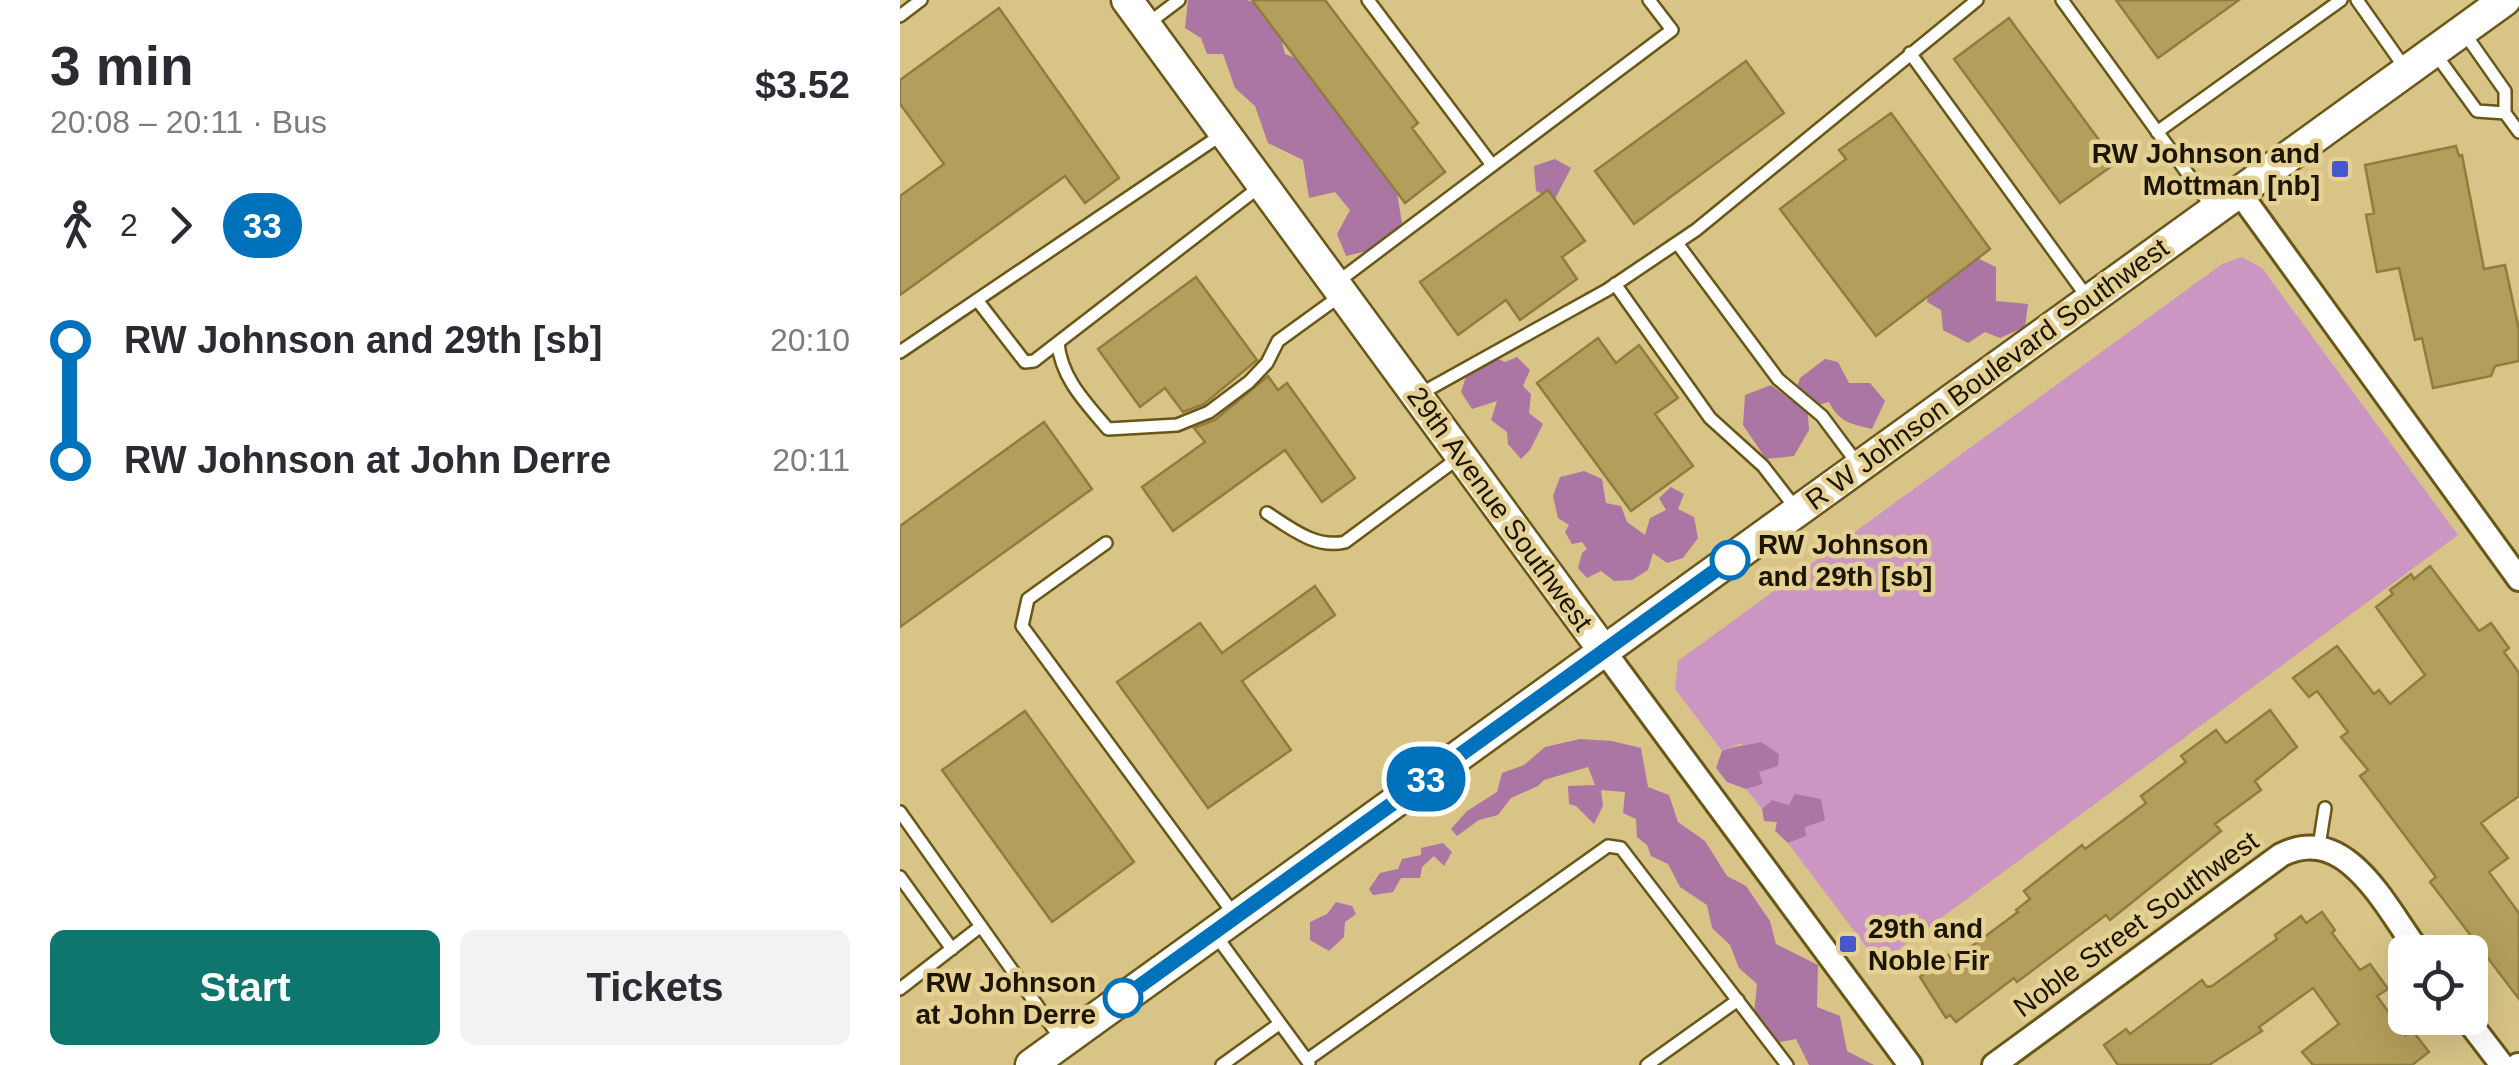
<!DOCTYPE html>
<meta charset="utf-8">
<style>
:root{--surface:#fff;--page:#f2f2f3;--text:#2b2b33;--muted:#7c7c81;--accent:#0f766e}
body{margin:0;font-family:Helvetica,sans-serif;background:var(--page);color:var(--text);height:100vh;display:flex;flex-direction:column;font-size:38px;white-space:nowrap}
*{box-sizing:border-box;margin:0}
p{font-size:32px;color:var(--muted)}
.icon{flex:none;width:55px;height:55px;fill:none;stroke:currentColor;stroke-width:2;stroke-linecap:round;stroke-linejoin:round}
.map{position:relative;flex:1;overflow:hidden}
.side{display:flex;flex-direction:column;background:var(--surface);width:900px}
.side>*{flex:none}
.badge{padding:0 20px;border-radius:32px;font-size:35px;line-height:65px}
.buttons{position:absolute;left:1488px;top:935px;display:grid;gap:20px}
.buttons a{display:grid;place-items:center;width:100px;height:100px;border-radius:15px;background:var(--surface);box-shadow:0 10px 40px #0002;font-size:50px}
.map>.badge{position:absolute;translate:-50% -50%;box-shadow:0 0 0 5px #fff}
.legs{display:flex;align-items:center;gap:15px;height:110px;padding:0 50px;font-size:32px}
.legs p{margin-inline-start:auto}
.overview{display:flex;align-items:center;justify-content:space-between;height:170px;padding:0 50px}
h1{font-size:55px;font-weight:600;line-height:75px}
.button{display:flex;gap:20px;margin-top:auto;padding:20px 50px}
.button a{flex:1;height:115px;border-radius:15px;background:var(--accent);color:#fff;font-size:40px;font-weight:600;line-height:115px;text-align:center}
.button a+a{background:var(--page);color:var(--text)}
ul{padding:0 50px;list-style:none}
li{display:flex;align-items:center;gap:35px;height:120px;font-size:38px}
li i{display:grid;place-items:center;width:15px;height:100%;margin:0 12px;background:currentColor}
li i::after{content:'';width:25px;height:25px;margin:-12px;border:8px solid;border-radius:50%;background:var(--surface)}
li p{margin-inline-start:auto}
li:first-child i{background:linear-gradient(#0000 50%,currentColor 0)}
li:last-child i{background:linear-gradient(currentColor 50%,#0000 0)}
main{display:flex;flex:1;min-height:0}
.map>svg:first-child{display:block}
.green{fill:#cb96c2}
.forest{fill:#ab76a3}
.building{fill:#b49e5b;stroke:#8f7d40;stroke-width:2.5}
.lines{fill:none;stroke-linecap:round;stroke-linejoin:round}
.service-casing{stroke:#695717;stroke-width:16}
.minor-casing{stroke:#695717;stroke-width:28}
.tertiary-casing{stroke:#695717;stroke-width:35}
.service{stroke:#fff;stroke-width:11}
.minor{stroke:#fff;stroke-width:22}
.tertiary{stroke:#fff;stroke-width:30}
.line-1-casing{stroke:#fff;stroke-width:22}
.line-1{stroke:#0072bc;stroke-width:15}
.poi-dot{fill:#4758cc;stroke:#e5d193;stroke-width:4}
.stop-1-dot{fill:#fff;stroke:#0072bc;stroke-width:5}
.labels{text-anchor:middle;dominant-baseline:central;stroke-width:9;stroke-linejoin:round;paint-order:stroke}
.poi-label{font-size:28px;font-weight:bold;fill:#1c1500;stroke:#e5d193;text-anchor:end}
.street-label{font-size:28px;fill:#1c1500;stroke:#e5d193}
.stop-label{font-size:28px;font-weight:bold;fill:#1c1500;stroke:#e5d193;text-anchor:start}
</style>
<main>
<section class="side">
<div class="overview"><div><h1>3 min</h1><p>20:08 – 20:11 · Bus</p></div><b>$3.52</b></div>
<div class="legs"><svg class="icon" aria-label="walk" viewBox="0 0 24 24"><circle cx="13" cy="4" r="2"/><path d="M13 8l-2 6 4 7M11 14l-3 7M7 12l3-4h3l4 4"/></svg>2<svg class="icon" aria-label="forward" viewBox="0 0 24 24"><path d="M9 5l7 7-7 7"/></svg><b class="badge" style="background:#0072bc;color:#fff">33</b></div>
<ul>
<li><i style="color:#0072bc"></i><b>RW Johnson and 29th [sb]</b><p>20:10</p></li>
<li><i style="color:#0072bc"></i><b>RW Johnson at John Derre</b><p>20:11</p></li>
</ul>
<div class="button"><a>Start</a><a>Tickets</a></div>
</section>
<div class="map">
<svg width="1619" height="1065" viewBox="0 0 1619 1065">
<rect width="100%" height="100%" fill="#d8c486"/>
<path class="green" d="M 1342,257 L 1362,268 L 1558,535 L 979,964 L 888,843 L 906,836 L 889,805 L 872,800 L 862,809 L 846,789 L 863,784 L 850,746 L 839,744 L 822,751 L 775,689 L 778,661 L 1322,264 Z"/>
<path class="forest" d="M 288,0 L 347,0 L 374,11 L 385,54 L 423,69 L 495,181 L 502,223 L 484,247 L 446,256 L 437,234 L 450,210 L 435,192 L 409,198 L 403,160 L 368,143 L 355,106 L 335,88 L 323,54 L 307,54 L 301,38 L 285,28 Z
M 655,159 L 671,168 L 655,199 L 636,191 L 634,166 Z
M 1077,258 L 1096,267 L 1096,301 L 1128,304 L 1125,327 L 1100,338 L 1085,332 L 1068,343 L 1043,330 L 1041,310 L 1027,302 L 1031,276 Z
M 594,357 L 605,362 L 617,357 L 630,370 L 623,386 L 631,394 L 629,413 L 643,424 L 630,450 L 621,459 L 608,444 L 607,432 L 591,420 L 597,401 L 572,409 L 561,392 L 566,377 L 563,372 Z
M 925,359 L 938,362 L 949,383 L 970,383 L 985,401 L 972,429 C 951,424 939,422 929,402 L 914,406 L 907,402 L 909,430 L 894,456 L 866,459 L 843,425 L 845,395 L 871,385 L 892,401 L 900,378 Z
M 684,471 L 702,479 L 706,503 L 721,506 L 727,522 L 745,535 L 750,518 L 766,510 L 759,498 L 771,487 L 784,494 L 778,509 L 794,517 L 798,538 L 783,558 L 767,563 L 753,553 L 748,570 L 732,580 L 714,581 L 701,571 L 687,578 L 678,568 L 682,553 L 687,549 L 682,542 L 672,544 L 665,532 L 669,525 L 658,518 L 653,496 L 660,477 Z
M 680,739 L 712,741 L 741,748 L 748,787 L 769,795 L 778,822 L 805,841 L 827,876 L 846,886 L 870,921 L 876,944 L 918,965 L 917,1007 L 940,1016 L 947,1051 L 974,1065 L 909,1065 L 896,1039 L 876,1043 L 853,1023 L 857,984 L 839,968 L 830,945 L 812,928 L 807,905 L 780,887 L 768,864 L 751,856 L 747,845 L 737,837 L 736,819 L 723,813 L 725,792 L 701,790 L 703,806 L 694,824 L 676,806 L 669,804 L 668,786 L 695,785 L 688,767 L 644,780 L 638,786 L 611,798 L 598,815 L 579,820 L 557,836 L 551,829 L 567,811 L 597,792 L 602,773 L 624,765 L 645,747 Z
M 861,742 L 879,754 L 878,766 L 859,772 L 863,784 L 846,789 L 827,782 L 816,768 L 822,751 C 836,745 847,746 861,742 Z
M 895,794 L 921,799 L 925,820 L 905,827 L 906,836 L 888,843 L 875,831 L 877,822 L 864,821 L 862,809 L 872,800 L 889,805 Z
M 543,843 L 552,852 L 544,866 L 534,856 L 522,867 L 520,878 L 501,878 L 493,892 L 473,895 L 469,889 L 480,873 L 498,869 L 502,859 L 521,855 L 521,848 Z
M 436,902 L 452,906 L 456,914 L 445,922 L 444,937 L 429,951 L 410,940 L 410,922 L 427,914 Z"/>
<path class="building" d="M 352,0 L 425,0 L 518,123 L 512,128 L 545,172 L 505,203 Z
M 1216,0 L 1339,0 L 1258,58 Z
M 99,8 L 219,178 L 185,203 L 165,176 L 0,295 L 0,196 L 44,164 L 0,104 L 0,80 Z
M 1109,18 L 1216,163 L 1160,203 L 1054,59 Z
M 846,61 L 884,113 L 734,224 L 695,171 Z
M 991,113 L 1090,249 L 976,336 L 880,209 L 946,159 L 939,150 Z
M 1556,146 L 1559,156 L 1562,155 L 1584,269 L 1605,265 L 1619,330 L 1619,361 L 1595,366 L 1591,376 L 1533,388 L 1522,338 L 1515,340 L 1499,268 L 1477,272 L 1466,215 L 1474,213 L 1465,165 Z
M 648,190 L 685,241 L 662,257 L 677,279 L 620,320 L 606,300 L 558,335 L 520,282 Z
M 296,277 L 357,360 L 304,404 L 283,412 L 265,388 L 240,407 L 198,349 Z
M 698,338 L 716,363 L 739,345 L 778,398 L 755,414 L 793,466 L 731,511 L 637,383 Z
M 368,376 L 378,390 L 387,383 L 455,478 L 422,502 L 385,450 L 273,531 L 242,487 L 305,442 L 294,428 L 315,420 Z
M 144,422 L 192,489 L 0,627 L 0,526 Z
M 1530,566 L 1579,631 L 1591,623 L 1609,648 L 1604,652 L 1619,673 L 1619,796 L 1581,823 L 1608,858 L 1589,872 L 1619,913 L 1619,999 L 1530,882 L 1536,877 L 1460,776 L 1468,770 L 1441,737 L 1448,732 L 1417,691 L 1409,697 L 1393,678 L 1437,646 L 1474,694 L 1479,690 L 1490,704 L 1525,675 L 1476,607 L 1493,594 L 1490,590 L 1511,574 L 1514,579 Z
M 415,586 L 435,615 L 342,681 L 391,750 L 308,808 L 217,682 L 300,623 L 322,653 Z
M 1370,710 L 1397,747 L 1355,781 L 1361,790 L 1315,824 L 1321,831 L 1210,920 L 1206,915 L 1117,982 L 1114,978 L 1056,1022 L 1050,1015 L 1046,1018 L 1020,977 L 1048,955 L 1052,961 L 1118,912 L 1116,910 L 1130,899 L 1124,891 L 1182,845 L 1185,849 L 1246,803 L 1241,796 L 1286,762 L 1281,756 L 1316,730 L 1326,743 Z
M 125,711 L 234,862 L 152,922 L 42,770 Z
M 1422,912 L 1435,930 L 1432,933 L 1460,970 L 1470,964 L 1488,989 L 1477,996 L 1505,1035 L 1512,1030 L 1529,1052 L 1512,1065 L 1413,1065 L 1402,1052 L 1439,1024 L 1413,988 L 1359,1027 L 1362,1031 L 1309,1065 L 1218,1065 L 1204,1045 L 1226,1029 L 1230,1034 L 1302,980 L 1307,987 L 1312,986 L 1377,939 L 1375,935 L 1401,916 L 1406,923 Z"/>
<g class="lines">
<g class="service-casing">
<path id="service" d="M 468,0 L 592,165
M 1162,0 L 1314,210
M 1457,0 L 1507,71
M 0,16 L 21,0
M 246,25 L 279,0
M 1565,34 L 1605,91 L 1605,113 L 1619,132
M 1534,52 L 1577,111 L 1605,113
M 1010,53 L 1187,297
M 1257,132 L 1441,0
M 777,243 L 878,379 L 922,416 L 957,463
M 436,283 L 772,30 L 749,0
M 715,284 L 810,418 L 863,466 L 897,510
M 77,300 L 125,362 L 134,361 L 362,185
M 158,343 C 161,378 186,403 208,429 L 277,425 L 309,412 L 349,382 L 367,363 L 378,341 L 440,296
M 0,352 L 321,135
M 520,394 L 707,290 L 796,230 L 1077,0
M 367,513 C 390,528 416,549 445,542 L 561,456
M 206,543 L 128,599 L 122,626 L 336,917
M 0,812 L 163,1042
M 1419,846 L 1425,808
M 0,877 L 52,949
M 314,933 L 409,1063
M 0,989 L 81,926
M 407,1060 L 708,846 L 721,848 L 887,1065
M 322,1065 L 379,1024
M 747,1065 L 838,1000"/>
</g>
<g class="minor-casing">
<path id="minor" d="M 1339,192 L 1619,579
M 704,651 L 1010,1065
M 1566,1018 L 1602,1065
M 1094,1065 L 1381,855 C 1447,822 1485,907 1519,952
M 1618,1065 L 1619,1065"/>
</g>
<g class="tertiary-casing">
<path id="tertiary" d="M 227,0 L 704,651
M 131,1065 L 1605,0"/>
</g>
<use href="#service" class="service"/>
<use href="#minor" class="minor"/>
<use href="#tertiary" class="tertiary"/>
</g>
<g class="lines">
<g class="line-1-casing">
<path id="line-1" d="M 223,998 L 830,560"/>
</g>
<use href="#line-1" class="line-1"/>
</g>
<g class="poi-dot">
<rect x="1430" y="159" width="20" height="20" rx="5"/>
<rect x="938" y="934" width="20" height="20" rx="5"/>
</g>
<g class="stop-1-dot">
<circle cx="830" cy="560" r="18"/>
<circle cx="223" cy="998" r="18"/>
</g>
<g class="labels">
<g class="poi-label">
<text x="1420" y="153">RW Johnson and<tspan x="1420" dy="32">Mottman [nb]</tspan></text>
<text x="968" y="928" text-anchor="start">29th and<tspan x="968" dy="32">Noble Fir</tspan></text>
</g>
<g class="street-label">
<text transform="translate(1087 374) rotate(-36)">R W Johnson Boulevard Southwest</text>
<text transform="translate(600 509) rotate(54)">29th Avenue Southwest</text>
<text transform="translate(1236 924) rotate(-36)">Noble Street Southwest</text>
</g>
<g class="stop-label">
<text x="858" y="544">RW Johnson<tspan x="858" dy="32">and 29th [sb]</tspan></text>
<text x="196" y="982" text-anchor="end">RW Johnson<tspan x="196" dy="32">at John Derre</tspan></text>
</g>
</g>
</svg>
<div class="buttons">
<a><svg class="icon" aria-label="locate" viewBox="0 0 24 24"><circle cx="12" cy="12" r="6"/><path d="M12 2v4M12 18v4M2 12h4M18 12h4"/></svg></a>
</div>
<b class="badge" style="left:526px;top:779px;background:#0072bc;color:#fff">33</b>
</div>
</main>
